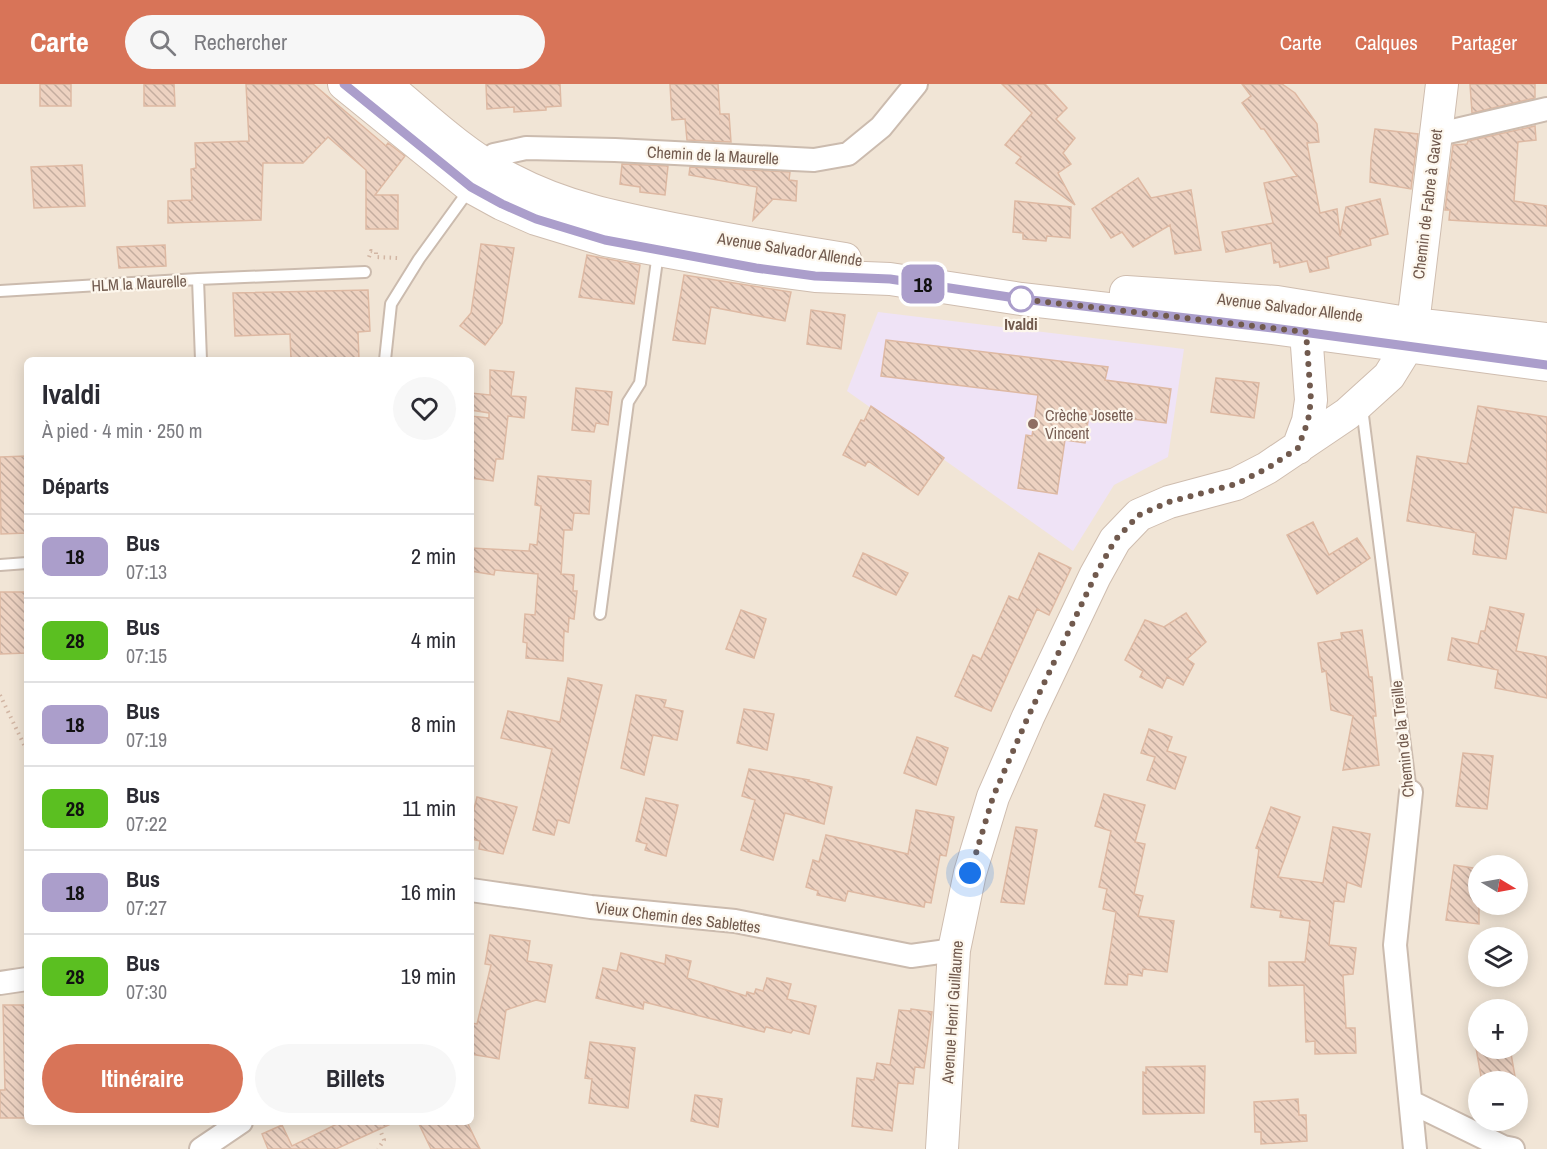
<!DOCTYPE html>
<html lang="fr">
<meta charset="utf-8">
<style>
:root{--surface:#fff;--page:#f7f7f7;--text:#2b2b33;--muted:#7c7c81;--line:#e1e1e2;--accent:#d87458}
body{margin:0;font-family:"Archivo Narrow",sans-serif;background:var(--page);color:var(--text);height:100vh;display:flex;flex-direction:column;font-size:22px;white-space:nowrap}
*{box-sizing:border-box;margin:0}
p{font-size:20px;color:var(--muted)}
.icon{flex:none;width:33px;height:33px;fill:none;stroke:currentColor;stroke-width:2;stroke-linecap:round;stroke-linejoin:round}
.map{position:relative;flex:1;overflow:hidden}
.panel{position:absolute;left:24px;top:273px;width:450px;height:768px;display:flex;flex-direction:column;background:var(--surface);border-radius:9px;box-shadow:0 3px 15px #0003}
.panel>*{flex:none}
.badge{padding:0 12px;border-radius:9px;font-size:21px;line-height:39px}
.needle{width:39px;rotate:100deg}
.fabs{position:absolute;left:1468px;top:771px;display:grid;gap:12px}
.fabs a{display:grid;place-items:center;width:60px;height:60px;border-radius:50%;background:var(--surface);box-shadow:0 3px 15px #0003;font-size:30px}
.you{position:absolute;width:30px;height:30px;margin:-15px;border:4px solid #fff;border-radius:50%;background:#1a73e8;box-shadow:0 0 0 9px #1a73e833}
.map>.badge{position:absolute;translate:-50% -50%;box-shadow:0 0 0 3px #fff}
h2{padding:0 18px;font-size:22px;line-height:54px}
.round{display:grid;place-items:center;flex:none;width:63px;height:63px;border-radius:32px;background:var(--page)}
.headline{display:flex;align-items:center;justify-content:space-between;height:102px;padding:0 18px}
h1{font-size:28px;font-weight:700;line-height:45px}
.primary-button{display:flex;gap:12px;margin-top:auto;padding:12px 18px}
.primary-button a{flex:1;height:69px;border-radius:36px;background:var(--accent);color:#fff;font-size:24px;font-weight:700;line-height:69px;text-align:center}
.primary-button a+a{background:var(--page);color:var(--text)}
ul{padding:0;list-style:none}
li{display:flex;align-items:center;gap:18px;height:84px;padding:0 18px;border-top:2px solid var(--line)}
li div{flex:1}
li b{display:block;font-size:22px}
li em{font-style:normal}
li .badge{min-width:66px;font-weight:700;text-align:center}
header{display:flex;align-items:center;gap:36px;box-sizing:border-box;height:84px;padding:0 30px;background:var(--accent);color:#fff}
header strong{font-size:28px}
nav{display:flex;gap:33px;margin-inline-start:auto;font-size:21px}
.search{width:420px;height:54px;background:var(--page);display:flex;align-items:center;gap:15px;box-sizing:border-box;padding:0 21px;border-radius:33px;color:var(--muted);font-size:22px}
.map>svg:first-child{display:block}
.residential{fill:#f1e5d6;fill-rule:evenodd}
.education{fill:#efe3f6}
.building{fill:url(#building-back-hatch);stroke:#deb9a3;stroke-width:1.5}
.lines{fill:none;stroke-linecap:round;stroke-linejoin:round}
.lane-casing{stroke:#cbbbae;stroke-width:14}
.street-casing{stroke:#cbbbae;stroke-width:26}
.secondary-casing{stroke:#cfbdaf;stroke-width:34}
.path{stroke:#d2b6a4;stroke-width:4;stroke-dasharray:1.5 4.5;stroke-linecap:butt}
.lane{stroke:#fff;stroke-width:10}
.street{stroke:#fff;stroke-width:22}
.secondary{stroke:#fff;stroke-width:32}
.line-casing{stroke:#fff;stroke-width:14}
.line{stroke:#ab9ecb;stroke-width:9}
.walk{stroke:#715a4e;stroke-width:6;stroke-dasharray:0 10.8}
.stop-dot{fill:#fff;stroke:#ab9ecb;stroke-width:3}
.education-dot{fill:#8d6e63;stroke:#fdf7ed;stroke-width:2}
.labels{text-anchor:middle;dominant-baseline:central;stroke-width:4.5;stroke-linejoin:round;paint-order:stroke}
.street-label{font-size:16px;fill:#715a4e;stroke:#fdf7ed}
.stop-label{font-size:16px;font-weight:bold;fill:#715a4e;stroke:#fdf7ed}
.education-label{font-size:16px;fill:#785e54;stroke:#fdf7ed;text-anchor:start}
</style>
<header>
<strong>Carte</strong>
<div class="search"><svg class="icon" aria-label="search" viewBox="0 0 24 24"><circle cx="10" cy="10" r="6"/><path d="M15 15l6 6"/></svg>Rechercher</div>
<nav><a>Carte</a><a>Calques</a><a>Partager</a></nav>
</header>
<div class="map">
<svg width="1547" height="1065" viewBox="0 0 1547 1065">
<defs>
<pattern id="building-back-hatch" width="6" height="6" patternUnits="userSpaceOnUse" patternTransform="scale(1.5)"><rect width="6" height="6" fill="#edd2c1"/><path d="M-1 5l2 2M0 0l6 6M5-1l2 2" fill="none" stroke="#c4ad9f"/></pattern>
</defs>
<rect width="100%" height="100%" fill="#faf3e7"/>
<path class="residential" d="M 0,0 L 1547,0 L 1547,1065 L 0,1065 ZM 27,276 L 471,276 L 471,1038 L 27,1038 ZM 1479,782 L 1518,782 L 1518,820 L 1479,820 ZM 1479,854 L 1518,854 L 1518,892 L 1479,892 ZM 1479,926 L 1518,926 L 1518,964 L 1479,964 ZM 1479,998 L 1518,998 L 1518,1036 L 1479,1036 Z"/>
<path class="education" d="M 878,228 L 1184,265 L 1168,373 L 1114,401 L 1073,467 L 847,307 Z"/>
<path class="building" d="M 40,0 L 71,0 L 71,22 L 40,22 Z
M 144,0 L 174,0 L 175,22 L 144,22 Z
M 246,0 L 313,0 L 386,62 L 388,59 L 405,72 L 375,111 L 398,111 L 398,145 L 366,145 L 366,86 L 328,53 L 303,79 L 263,79 L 261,136 L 168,139 L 168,117 L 192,116 L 191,85 L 196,84 L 195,59 L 249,57 Z
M 486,0 L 560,0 L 561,22 L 546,23 L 546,26 L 514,28 L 514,23 L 487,25 Z
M 670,0 L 718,0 L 720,30 L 729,30 L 731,58 L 687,56 L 685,35 L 672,36 Z
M 1002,0 L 1045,0 L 1067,24 L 1056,35 L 1075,54 L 1063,69 L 1071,80 L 1058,89 L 1075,121 L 1016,79 L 1021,73 L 1005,61 L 1032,29 Z
M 1242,0 L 1282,0 L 1295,9 L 1317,40 L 1319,58 L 1307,59 L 1320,129 L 1337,125 L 1340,152 L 1346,123 L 1380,115 L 1388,150 L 1370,155 L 1371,161 L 1327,173 L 1329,184 L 1310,188 L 1307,177 L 1280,183 L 1279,178 L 1274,179 L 1271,159 L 1226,168 L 1222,148 L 1273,139 L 1264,99 L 1297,92 L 1264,45 L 1261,45 L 1242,19 L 1251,12 Z
M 1470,0 L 1535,0 L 1535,14 L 1472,29 Z
M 1535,42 L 1536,56 L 1518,58 L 1514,117 L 1547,122 L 1547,142 L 1449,136 L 1450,126 L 1445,126 L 1453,61 L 1467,60 L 1468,57 Z
M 1375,45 L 1418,50 L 1411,105 L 1370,98 L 1371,74 Z
M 622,80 L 668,82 L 665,111 L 640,108 L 640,103 L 620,100 Z
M 82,81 L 85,122 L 34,124 L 31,83 Z
M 690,83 L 790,88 L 789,96 L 797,97 L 796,117 L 773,115 L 753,136 L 757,103 L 689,91 Z
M 1138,94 L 1151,114 L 1191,106 L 1201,166 L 1175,170 L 1170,141 L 1133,163 L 1122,148 L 1111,154 L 1092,125 Z
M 1015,117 L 1071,123 L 1070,154 L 1047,152 L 1046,157 L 1023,155 L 1023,149 L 1013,148 Z
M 481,160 L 514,164 L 502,239 L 485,261 L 460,242 L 471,229 Z
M 165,161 L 166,182 L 119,184 L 117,163 Z
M 587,171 L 640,181 L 634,220 L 579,213 Z
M 684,191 L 791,208 L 785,237 L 711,223 L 705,260 L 673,256 Z
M 368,206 L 370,247 L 358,248 L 359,276 L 291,276 L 290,250 L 235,252 L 233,209 Z
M 811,226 L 845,231 L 841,265 L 807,260 Z
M 886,256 L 1108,283 L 1105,296 L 1171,305 L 1166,339 L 1089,330 L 1085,359 L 1065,356 L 1057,410 L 1018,404 L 1026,351 L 1032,352 L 1038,311 L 881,292 Z
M 490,286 L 514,288 L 511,312 L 526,313 L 524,334 L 508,332 L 503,375 L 496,375 L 493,397 L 471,394 L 471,332 L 489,334 L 489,329 L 471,326 L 471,309 L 490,311 Z
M 1216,294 L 1259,299 L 1254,334 L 1211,328 Z
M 576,304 L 612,308 L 608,341 L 596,339 L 594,348 L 572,346 Z
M 871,322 L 914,351 L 944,374 L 918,411 L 868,377 L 865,382 L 843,371 L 861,336 L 864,337 Z
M 1478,322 L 1547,333 L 1547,429 L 1514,423 L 1506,475 L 1473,470 L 1476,449 L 1407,437 L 1417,372 L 1467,380 Z
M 27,372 L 27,449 L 1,450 L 0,373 Z
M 538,392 L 591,397 L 589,430 L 574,429 L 572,446 L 564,446 L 561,490 L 574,491 L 573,507 L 577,507 L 574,535 L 569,534 L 568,548 L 564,547 L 563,577 L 526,574 L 527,559 L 523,558 L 525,530 L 535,531 L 538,490 L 495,486 L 494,491 L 471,487 L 471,464 L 529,467 L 530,460 L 537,461 L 541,422 L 535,421 Z
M 1313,438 L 1329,471 L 1357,454 L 1370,474 L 1317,510 L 1287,451 Z
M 863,469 L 908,489 L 896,511 L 853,492 Z
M 1039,469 L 1071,484 L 1049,531 L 1037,525 L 991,627 L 955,612 L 973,571 L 981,575 L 1009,512 L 1018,516 Z
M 0,508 L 27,508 L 27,569 L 0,570 Z
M 1490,523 L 1524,530 L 1516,567 L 1547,573 L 1547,614 L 1495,604 L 1498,586 L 1448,576 L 1452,554 L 1478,560 L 1481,547 L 1485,547 Z
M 741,526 L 766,535 L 754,574 L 726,565 Z
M 1186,529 L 1206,558 L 1187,575 L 1194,580 L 1183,601 L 1167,593 L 1162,604 L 1140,593 L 1143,587 L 1125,576 L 1145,536 L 1164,543 Z
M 1362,546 L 1369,593 L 1372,593 L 1376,632 L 1373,632 L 1379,681 L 1343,686 L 1353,632 L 1331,626 L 1326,587 L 1322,588 L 1318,559 L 1342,555 L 1341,549 Z
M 568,594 L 602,601 L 569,739 L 558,736 L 554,751 L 533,746 L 552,665 L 501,654 L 508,627 L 560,638 Z
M 636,611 L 666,616 L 664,623 L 683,627 L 677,656 L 653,651 L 644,691 L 621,684 Z
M 744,625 L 774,630 L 767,666 L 737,659 Z
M 1149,645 L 1172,653 L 1167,667 L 1186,673 L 1175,705 L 1147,696 L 1155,673 L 1141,669 Z
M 917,653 L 948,664 L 936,701 L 904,689 Z
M 1463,669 L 1493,672 L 1487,725 L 1456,722 Z
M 749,685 L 809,696 L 808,697 L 832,703 L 824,740 L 785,729 L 773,776 L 741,766 L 755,716 L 742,712 Z
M 1104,710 L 1145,721 L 1135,758 L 1145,760 L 1134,810 L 1143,812 L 1138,832 L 1174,837 L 1167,888 L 1143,885 L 1142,892 L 1128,890 L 1127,901 L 1105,900 L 1116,828 L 1103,825 L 1107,805 L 1099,803 L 1111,747 L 1095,742 Z
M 477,713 L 517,723 L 503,770 L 479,765 L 480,757 L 471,755 L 471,737 Z
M 646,714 L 678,721 L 666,772 L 645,766 L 647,760 L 636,757 Z
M 1271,723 L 1300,733 L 1278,793 L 1323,799 L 1333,743 L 1370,750 L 1361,803 L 1347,798 L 1344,818 L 1334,817 L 1329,861 L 1356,864 L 1353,890 L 1343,891 L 1346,944 L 1355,944 L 1356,969 L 1315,970 L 1315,957 L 1306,958 L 1304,901 L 1269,902 L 1269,878 L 1305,878 L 1310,837 L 1280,833 L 1281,827 L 1251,823 L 1259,765 L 1256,764 Z
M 916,726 L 954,733 L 946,772 L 940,771 L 931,819 L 925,818 L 924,823 L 848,807 L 845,817 L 817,811 L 818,807 L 806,803 L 813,776 L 819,778 L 826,751 L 908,770 Z
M 1016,743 L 1037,746 L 1024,820 L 1001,818 Z
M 1454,781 L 1479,785 L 1479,840 L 1446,836 Z
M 490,851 L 530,857 L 527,877 L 552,881 L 545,918 L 536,916 L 506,926 L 499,975 L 471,970 L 471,939 L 477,940 L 491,881 L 485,880 Z
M 621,869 L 665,880 L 666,871 L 691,877 L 687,894 L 746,912 L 747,908 L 754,910 L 756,905 L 763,907 L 767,894 L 791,900 L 787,915 L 816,922 L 809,950 L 793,946 L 791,949 L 766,943 L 764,948 L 644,918 L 643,925 L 596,914 L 603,884 L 617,887 Z
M 3,921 L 27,921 L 27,1034 L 0,1034 L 0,1006 L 5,1006 Z
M 911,925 L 932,928 L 924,984 L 915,983 L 913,1000 L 898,999 L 892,1047 L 852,1042 L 857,994 L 874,996 L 877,979 L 890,981 L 899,926 L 911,927 Z
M 590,958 L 635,964 L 628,1024 L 589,1019 L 592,995 L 585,994 Z
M 1476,964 L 1510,964 L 1516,998 L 1482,998 Z
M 1205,982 L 1204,1029 L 1143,1030 L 1143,988 L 1146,989 L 1146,983 Z
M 695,1011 L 722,1015 L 718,1043 L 691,1037 Z
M 1298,1015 L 1299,1031 L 1306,1031 L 1307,1057 L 1261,1060 L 1261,1048 L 1255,1048 L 1254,1018 Z
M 341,1038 L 395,1038 L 336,1065 L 268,1065 L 262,1050 L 282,1041 L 292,1062 Z
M 418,1038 L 467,1038 L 480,1065 L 431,1065 Z"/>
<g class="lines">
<g class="lane-casing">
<path id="lane" d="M 198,195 L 365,188
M 0,207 L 198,195 L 201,276
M 385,276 L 391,220 L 419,175 L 469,106
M 1362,324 L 1411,708
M 0,481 L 27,479
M 600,530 L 628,318 L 640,299 L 658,169"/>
</g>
<g class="street-casing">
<path id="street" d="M 1435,51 L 1547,25
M 484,79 L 494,71 L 526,64 L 615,66 L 814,76 L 848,70 L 881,43 L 916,0
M 1411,708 L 1395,861 L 1415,1065
M 471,806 L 591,823 L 735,837 L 911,872 L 954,866
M 0,899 L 27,895
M 1411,1018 L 1503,1063 L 1513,1065
M 201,1065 L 241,1038"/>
</g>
<g class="secondary-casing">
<path id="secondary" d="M 344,0 L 471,103 L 502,120 L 536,135 L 605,156 L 756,184 L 815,192 L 890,195 L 1021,215 L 1273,244 L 1547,281
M 385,0 C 425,34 465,72 512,96 C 563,123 618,134 673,145 C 730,156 787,166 845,175
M 1126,208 L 1277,218 L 1413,240 L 1547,255
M 1298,364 L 1308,337 L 1311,316 L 1306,248
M 942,1065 L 954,866 L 970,789 L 993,713 L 1028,633 L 1095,492 L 1115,456 L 1139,431 L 1169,418 L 1236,400 L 1267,384 L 1347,330 L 1389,292 L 1407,263 L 1413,240 L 1442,0"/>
</g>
<path class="path" d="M 369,173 L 371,167 L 376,168 L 376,173 L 398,174
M 0,611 L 27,667
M 377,1038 L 384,1056 L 378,1065"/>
<use href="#lane" class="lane"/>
<use href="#street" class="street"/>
<use href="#secondary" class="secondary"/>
</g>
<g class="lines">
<g class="line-casing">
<path id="line" d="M 344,0 L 471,103 L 502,120 L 536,135 L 605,156 L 756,184 L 815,192 L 890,195 L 1022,215 L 1273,244 L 1547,281"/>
</g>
<use href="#line" class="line"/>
<path class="walk" d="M 970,789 L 993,713 L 1028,633 L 1095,492 L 1115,456 L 1139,431 L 1169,418 L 1236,400 L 1268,384 L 1298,364 L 1308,337 L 1311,316 L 1306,248 L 1021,215"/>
</g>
<circle class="stop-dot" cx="1021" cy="215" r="12"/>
<circle class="education-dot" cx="1033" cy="340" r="6"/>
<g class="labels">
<g class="street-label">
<text transform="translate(713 71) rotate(3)">Chemin de la Maurelle</text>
<text transform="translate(1427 120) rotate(-83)">Chemin de Fabre à Gavet</text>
<text transform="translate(790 165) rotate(9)">Avenue Salvador Allende</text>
<text transform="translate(139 199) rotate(-3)">HLM la Maurelle</text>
<text transform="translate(1290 223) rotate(7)">Avenue Salvador Allende</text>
<text transform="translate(1402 655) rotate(-96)">Chemin de la Treille</text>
<text transform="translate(678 833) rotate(7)">Vieux Chemin des Sablettes</text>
<text transform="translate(952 928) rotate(-86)">Avenue Henri Guillaume</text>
</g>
<g class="stop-label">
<text x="1021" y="240">Ivaldi</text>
</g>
<g class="education-label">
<text x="1045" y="331">Crèche Josette<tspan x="1045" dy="18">Vincent</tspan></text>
</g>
</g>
</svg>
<div class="fabs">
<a><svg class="needle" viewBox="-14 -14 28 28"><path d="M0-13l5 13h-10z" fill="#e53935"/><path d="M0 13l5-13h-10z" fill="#7c7c81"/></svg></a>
<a><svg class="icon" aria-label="layers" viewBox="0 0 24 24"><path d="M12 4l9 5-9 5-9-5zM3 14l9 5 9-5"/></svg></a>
<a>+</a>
<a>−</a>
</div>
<div class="you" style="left:970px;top:789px"></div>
<b class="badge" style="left:923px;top:200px;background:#ab9ecb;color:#111">18</b>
<section class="panel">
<div class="headline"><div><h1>Ivaldi</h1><p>À pied · 4 min · 250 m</p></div><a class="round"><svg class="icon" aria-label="heart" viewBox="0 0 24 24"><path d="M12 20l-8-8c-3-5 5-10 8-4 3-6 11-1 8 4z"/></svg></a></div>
<h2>Départs</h2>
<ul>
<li><span class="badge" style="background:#ab9ecb;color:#111">18</span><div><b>Bus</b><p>07:13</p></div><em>2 min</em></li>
<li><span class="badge" style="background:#5bbf21;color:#111">28</span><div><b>Bus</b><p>07:15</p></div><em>4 min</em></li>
<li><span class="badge" style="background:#ab9ecb;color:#111">18</span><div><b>Bus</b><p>07:19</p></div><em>8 min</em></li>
<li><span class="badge" style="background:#5bbf21;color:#111">28</span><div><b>Bus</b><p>07:22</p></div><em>11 min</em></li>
<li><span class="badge" style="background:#ab9ecb;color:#111">18</span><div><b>Bus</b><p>07:27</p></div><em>16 min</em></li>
<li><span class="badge" style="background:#5bbf21;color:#111">28</span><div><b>Bus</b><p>07:30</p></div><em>19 min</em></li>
</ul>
<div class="primary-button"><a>Itinéraire</a><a>Billets</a></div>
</section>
</div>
